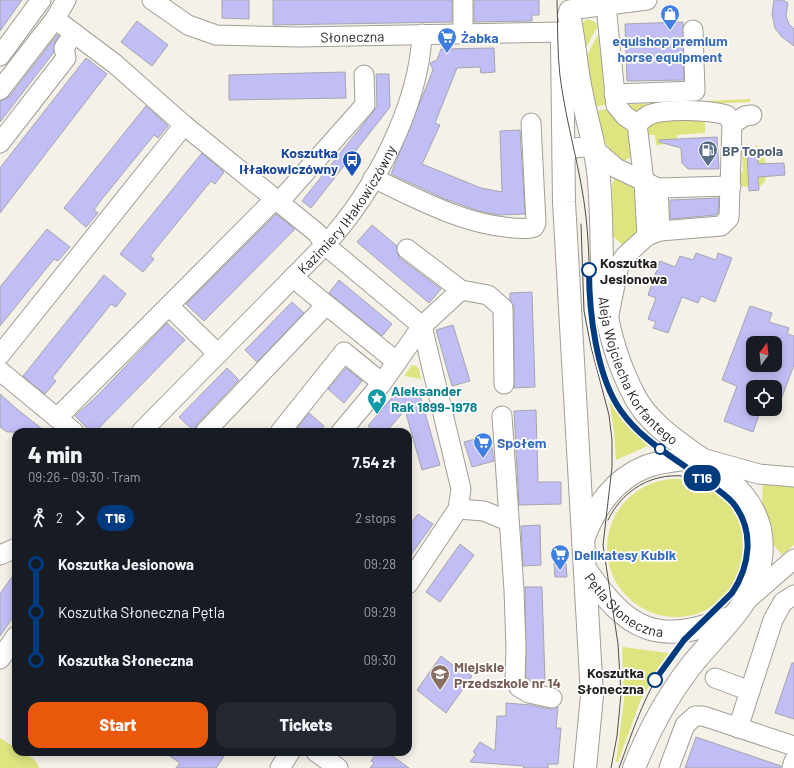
<!DOCTYPE html>
<meta charset="utf-8">
<style>
:root{--surface:#171b24;--page:#242831;--text:#f1f3f6;--muted:#9ea1a6;--accent:#ea580c}
body{margin:0;font-family:Barlow,sans-serif;background:var(--page);color:var(--text);height:100vh;display:flex;flex-direction:column;font-size:15px;white-space:nowrap}
*{box-sizing:border-box;margin:0}
p{font-size:13px;color:var(--muted)}
.icon{flex:none;width:22px;height:22px;fill:none;stroke:currentColor;stroke-width:2;stroke-linecap:round;stroke-linejoin:round}
.map{position:relative;flex:1;overflow:hidden}
.panel{position:absolute;left:12px;top:428px;width:400px;height:328px;display:flex;flex-direction:column;background:var(--surface);border-radius:12px;box-shadow:0 2px 10px #0003}
.panel>*{flex:none}
.badge{padding:0 8px;border-radius:13px;font-size:14px;line-height:26px}
.needle{width:26px;rotate:15deg}
.tools{position:absolute;left:746px;top:336px;display:grid;gap:8px}
.tools a{display:grid;place-items:center;width:36px;height:36px;border-radius:8px;background:var(--surface);box-shadow:0 2px 10px #0003;font-size:20px}
.map>.badge{position:absolute;translate:-50% -50%;box-shadow:0 0 0 2px #fff}
.legs{display:flex;align-items:center;gap:6px;height:44px;padding:0 16px;font-size:13px}
.legs p{margin-inline-start:auto}
.summary{display:flex;align-items:center;justify-content:space-between;height:68px;padding:0 16px}
h1{font-size:22px;font-weight:800;line-height:30px}
.cta{display:flex;gap:8px;margin-top:auto;padding:8px 16px}
.cta a{flex:1;height:46px;border-radius:12px;background:var(--accent);color:#fff;font-size:16px;font-weight:800;line-height:46px;text-align:center}
.cta a+a{background:var(--page);color:var(--text)}
ul{padding:0 16px;list-style:none}
li{display:flex;align-items:center;gap:14px;height:48px;font-size:15px}
li i{display:grid;place-items:center;width:6px;height:100%;margin:0 5px;background:currentColor}
li i::after{content:'';width:10px;height:10px;margin:-5px;border:3px solid;border-radius:50%;background:var(--surface)}
li p{margin-inline-start:auto}
li:first-child i{background:linear-gradient(#0000 50%,currentColor 0)}
li:last-child i{background:linear-gradient(currentColor 50%,#0000 0)}
.map>svg:first-child{display:block}
.green{fill:#dee47f}
.building{fill:#c0bef5;stroke:#a5a5ae;fill-rule:evenodd}
.lines{fill:none;stroke-linecap:round;stroke-linejoin:round}
.minor-casing{stroke:#a19e96;stroke-width:21}
.major-casing{stroke:#a19e96;stroke-width:24}
.minor{stroke:#fff;stroke-width:19}
.major{stroke:#fff;stroke-width:22}
.tram{stroke:#514f4b;stroke-width:1}
.line-1-casing{stroke:#fff;stroke-width:9}
.line-1{stroke:#003b80;stroke-width:6}
.stop-1-dot{fill:#fff;stroke:#003b80;stroke-width:2}
.labels{text-anchor:middle;dominant-baseline:central;stroke-width:3.5;stroke-linejoin:round;paint-order:stroke}
.street-label{font-size:14px;fill:#201e1b;stroke:#fff}
.shop-label{font-size:14px;font-weight:bold;fill:#366cbe;stroke:#fff;text-anchor:start}
.service-label{font-size:14px;font-weight:bold;fill:#4e5e75;stroke:#fff;text-anchor:start}
.transit-label{font-size:14px;font-weight:bold;fill:#164399;stroke:#fff;text-anchor:end}
.stop-label{font-size:14px;font-weight:bold;fill:#201e1b;stroke:#fff;text-anchor:start}
.culture-label{font-size:14px;font-weight:bold;fill:#0d838f;stroke:#fff;text-anchor:start}
.education-label{font-size:14px;font-weight:bold;fill:#785e54;stroke:#fff;text-anchor:start}
</style>
<div class="map">
<svg width="794" height="768" viewBox="0 0 794 768">
<rect width="100%" height="100%" fill="#f5f1e9"/>
<path class="green" d="M 588,19 L 595,22 L 598,26 L 584,51 L 580,27 L 584,21 Z
M 601,29 L 608,104 L 596,107 L 586,57 Z
M 750,99 L 750,102 L 645,107 L 633,116 L 616,105 Z
M 610,108 L 631,132 L 632,156 L 623,162 C 601,143 603,139 597,111 Z
M 656,119 L 705,120 L 705,133 L 677,135 L 677,143 L 656,145 L 655,135 L 648,135 L 646,129 Z
M 756,145 C 767,150 766,171 765,182 L 760,186 L 758,186 L 756,182 L 759,182 L 755,159 Z
M 745,149 L 747,152 L 749,185 L 748,187 L 738,186 L 737,173 L 743,172 L 742,152 Z
M 617,175 L 636,188 L 642,231 L 625,248 L 613,236 L 612,184 Z
M 415,365 L 419,369 L 421,379 L 404,376 L 411,366 Z
M 609,399 L 628,426 L 650,445 L 616,460 L 614,432 Z
M607 548a69 69 0 1 1 138 0a69 69 0 1 1-138 0Z
M 763,483 L 794,486 L 794,545 L 782,555 L 773,544 L 770,524 L 762,502 Z
M 622,647 L 669,653 L 641,699 L 618,762 L 616,762 L 624,700 Z
M 0,738 L 16,748 L 16,752 C 25,752 37,759 39,768 L 0,768 Z"/>
<path class="building" d="M 0,0 L 22,0 L 0,31 Z
M 222,0 L 249,0 L 249,19 L 222,18 Z
M 273,0 L 452,0 L 452,22 L 273,25 Z
M 474,0 L 539,0 L 539,15 L 532,15 L 532,21 L 474,22 Z
M 774,0 L 783,0 L 788,3 L 786,16 L 789,24 L 794,29 L 794,46 L 782,37 L 775,28 L 772,14 Z
M 137,21 L 168,45 L 152,66 L 121,42 Z
M 683,22 L 684,80 L 627,81 L 625,24 Z
M 57,35 L 59,36 L 55,42 L 54,52 L 0,122 L 0,101 L 9,97 Z
M 494,48 L 495,72 L 481,73 L 480,67 L 457,68 L 435,123 L 440,125 L 422,164 L 481,188 L 502,192 L 500,131 L 520,130 L 525,214 L 499,215 L 479,211 L 445,199 L 391,174 L 433,70 L 430,63 L 437,60 L 441,49 Z
M 86,58 L 107,74 L 0,213 L 0,168 Z
M 345,72 L 346,98 L 229,100 L 229,75 Z
M 376,74 L 389,74 L 390,107 L 311,208 L 302,201 L 373,112 L 377,106 Z
M 146,106 L 168,126 L 158,138 L 154,135 L 102,199 L 94,210 L 98,213 L 86,227 L 64,208 Z
M 717,137 L 719,169 L 688,169 L 682,163 L 681,148 L 659,142 L 659,140 Z
M 747,151 L 757,151 L 758,164 L 784,163 L 785,175 L 758,177 L 759,190 L 749,191 Z
M 202,153 L 224,172 L 215,184 L 211,181 L 150,256 L 154,259 L 143,272 L 120,254 Z
M 719,198 L 718,213 L 716,215 L 670,219 L 670,200 Z
M 276,214 L 295,229 L 204,321 L 186,304 Z
M 372,225 L 397,246 L 397,253 L 400,258 L 441,289 L 429,303 L 357,242 Z
M 47,229 L 70,247 L 58,261 L 54,259 L 0,326 L 0,287 Z
M 696,253 L 716,260 L 718,253 L 732,258 L 715,302 L 701,296 L 698,303 L 682,297 L 668,333 L 653,328 L 656,322 L 648,319 L 656,298 L 648,295 L 660,261 L 675,267 L 680,256 L 693,260 Z
M 104,275 L 126,294 L 116,307 L 111,304 L 92,328 L 52,378 L 56,381 L 45,394 L 23,376 Z
M 339,280 L 392,324 L 382,336 L 329,293 Z
M 532,292 L 535,387 L 514,388 L 514,308 L 510,299 L 510,293 Z
M 292,302 L 304,313 L 257,362 L 245,350 Z
M 750,306 L 772,313 L 769,322 L 789,328 L 787,334 L 794,336 L 794,365 L 776,413 L 775,413 L 775,387 L 753,387 L 753,409 L 761,409 L 753,432 L 724,421 L 737,386 L 722,380 ZM 753,343 L 775,343 L 775,365 L 753,365 Z
M 167,323 L 185,340 L 95,432 L 91,432 L 75,416 L 98,395 Z
M 453,325 L 470,381 L 452,386 L 436,330 Z
M 227,368 L 239,380 L 197,424 L 194,431 L 179,417 Z
M 346,368 L 362,381 L 344,403 L 328,389 Z
M 400,388 L 419,392 L 440,465 L 422,470 L 405,410 L 386,432 L 376,432 L 368,426 Z
M 0,394 L 18,410 L 46,432 L 7,432 L 0,427 Z
M 536,410 L 538,482 L 561,482 L 561,504 L 519,505 L 514,411 Z
M 309,413 L 324,426 L 319,432 L 294,432 Z
M 490,435 L 494,461 L 472,467 L 464,442 Z
M 418,514 L 433,524 L 408,559 L 408,527 Z
M 540,525 L 541,565 L 523,566 L 521,526 Z
M 460,544 L 474,555 L 440,602 L 426,592 Z
M 554,563 L 566,563 L 567,577 L 555,577 Z
M 16,571 L 16,613 L 0,636 L 0,594 Z
M 525,587 L 542,587 L 545,681 L 531,681 L 526,677 Z
M 441,656 L 458,669 L 460,668 L 472,676 L 446,713 L 417,690 Z
M 792,663 L 794,663 L 794,719 L 775,713 Z
M 506,703 L 531,705 L 550,709 L 558,707 L 556,728 L 561,728 L 558,764 L 548,764 L 548,768 L 523,768 L 524,766 L 470,762 L 476,754 L 473,752 L 480,742 L 495,751 L 497,716 L 506,716 Z
M 696,737 L 781,766 L 781,768 L 685,768 Z
M 164,752 L 227,752 L 216,768 L 176,768 L 180,763 Z
M 377,752 L 387,752 L 409,768 L 370,768 L 374,763 L 371,761 Z"/>
<g class="lines">
<g class="minor-casing">
<g id="minor">
<path id="s1" d="M 152,0 L 188,25 L 216,35 L 299,37 L 562,32 L 570,53"/>
<path d="M 463,0 L 463,33"/>
<path d="M 606,5 L 616,105 L 625,116 L 637,124 L 644,182 L 647,236"/>
<path d="M 569,15 L 569,10 L 647,0"/>
<path d="M 55,19 L 66,0"/>
<path d="M 0,56 L 41,0"/>
<path d="M 0,90 L 55,19 L 115,64 L 184,125 L 317,233 L 325,245 L 422,326"/>
<path d="M 614,94 L 695,91 L 693,30"/>
<path d="M 732,124 L 745,116 L 752,115"/>
<path d="M 0,143 L 66,58 L 64,48 L 74,33"/>
<path d="M 562,157 L 573,148 L 584,147 L 594,149 L 616,168 L 658,188 L 731,186"/>
<path d="M 373,178 C 418,199 462,224 513,228 C 520,228 527,230 534,227 L 536,223 L 531,123"/>
<path d="M 658,188 L 660,231"/>
<path d="M 279,202 L 365,105 L 364,75"/>
<path d="M 407,249 L 461,290 L 488,295 L 503,308 L 504,384"/>
<path d="M 294,276 L 302,285 L 397,362"/>
<path d="M 169,306 L 218,354"/>
<path d="M 609,315 L 619,265 L 625,256 L 647,236 L 660,231 L 721,226 L 729,218 L 732,124 L 727,115 C 710,110 665,108 649,115 C 645,117 641,121 637,124"/>
<path d="M 0,355 L 184,125"/>
<path d="M 0,371 L 74,432"/>
<path d="M 502,416 L 514,590 L 516,648 L 515,680 L 519,687 L 529,693 L 552,698"/>
<path d="M 57,418 L 275,199"/>
<path id="s2" d="M 141,432 L 325,245 C 374,192 419,106 422,34"/>
<path d="M 205,432 L 326,305"/>
<path d="M 280,432 L 344,352 L 382,383"/>
<path d="M 341,432 L 382,383 L 422,326 L 461,290"/>
<path d="M 702,458 L 759,474 L 794,477"/>
<path d="M 458,509 L 484,511 L 508,521"/>
<path d="M 0,555 L 16,548"/>
<path d="M 408,584 L 458,509 L 461,489 L 422,326"/>
<path d="M 747,600 L 794,559"/>
<path d="M 0,659 L 16,636"/>
<path d="M 715,678 L 750,691"/>
<path d="M 738,728 L 773,620 L 783,602 L 794,595"/>
<path d="M 316,752 L 338,768"/>
<path d="M 280,768 L 290,752"/>
<path d="M 669,768 L 685,725 L 695,716 L 703,716 L 794,746"/>
<path d="M 792,768 L 794,761"/>
</g>
</g>
<g class="major-casing">
<g id="major">
<path id="s3" d="M 569,15 C 575,42 576,69 582,95 C 587,121 595,145 598,171 C 603,212 600,254 604,295 C 607,329 619,367 635,397 C 667,457 772,474 761,558 C 755,604 717,632 690,667 C 667,697 648,732 634,768"/>
<path d="M 562,42 L 564,202 L 592,696 L 585,768"/>
<path d="M 584,537 C 595,507 615,479 645,467 C 662,460 682,460 699,457"/>
<path id="s4" d="M 585,569 C 629,633 658,646 732,617"/>
</g>
</g>
<use href="#minor" class="minor"/>
<use href="#major" class="major"/>
<path class="tram" d="M 557,0 C 558,25 557,51 560,76 C 566,124 581,170 586,217 C 593,280 584,343 616,403 C 634,438 674,458 705,480 C 715,487 726,494 733,504 C 755,531 750,566 732,593 C 712,613 691,630 674,652 C 647,686 634,728 619,768
M 581,224 L 584,311 L 591,347 L 609,415 L 612,440 L 612,467 L 603,545 L 618,644 L 621,694 L 617,736 L 611,768
M 608,520 C 625,485 661,468 699,479"/>
</g>
<g class="lines">
<g class="line-1-casing">
<path id="line-1" d="M 589,270 C 589,311 596,376 621,411 C 642,441 675,458 704,480 C 714,487 725,494 733,503 C 755,530 750,566 732,593 L 684,640 L 655,680"/>
</g>
<use href="#line-1" class="line-1"/>
</g>
<defs>
<g id="shop-pin" transform="scale(1)"><path d="M0 17L-7.5 6A9.5 9.5 0 1 1 7.5 6Z" fill="#3f7fe0" stroke="#fff"/><path d="M-5-2.5h2.3a2.7 3.5 0 0 1 5.4 0H5L5.5 6h-11ZM-1.5-2.5h3a1.5 2.3 0 0 0-3 0Z" fill="#fff"/></g>
<g id="supermarket-pin" transform="scale(1)"><path d="M0 17L-7.5 6A9.5 9.5 0 1 1 7.5 6Z" fill="#3f7fe0" stroke="#fff"/><path d="M-6-5.5h2.5l.6 2H6L4.5 2H-2.5L-4.4-4H-6ZM-1.5 3.2a1.3 1.3 0 1 0 .1 0ZM3 3.2a1.3 1.3 0 1 0 .1 0Z" fill="#fff"/></g>
<g id="fuel-pin" transform="scale(1)"><path d="M0 17L-7.5 6A9.5 9.5 0 1 1 7.5 6Z" fill="#5c6f8a" stroke="#fff"/><path d="M-5.5-6h7V0h2V4h1.3V-2.5L3-4.5l.8-.8L6-3V5H2.5V1h-1V6h-7ZM-4.2-4.7v3.2H.2V-4.7Z" fill="#fff"/></g>
<g id="bus-pin" transform="scale(1)"><path d="M0 17L-7.5 6A9.5 9.5 0 1 1 7.5 6Z" fill="#1a4fb4" stroke="#fff"/><path d="M-5-6H5V4H4V6H2V4H-2V6H-4V4H-5ZM-3.5-4V0h7V-4ZM-3.5 1.2v1.5H-2V1.2ZM2 1.2v1.5H3.5V1.2Z" fill="#fff"/></g>
<g id="sight-pin" transform="scale(1)"><path d="M0 17L-7.5 6A9.5 9.5 0 1 1 7.5 6Z" fill="#0f9aa8" stroke="#fff"/><path d="M0-6L1.8-2.2L6-1.7L2.9 1.2L3.7 5.4L0 3.3L-3.7 5.4L-2.9 1.2L-6-1.7L-1.8-2.2Z" fill="#fff"/></g>
<g id="school-pin" transform="scale(1)"><path d="M0 17L-7.5 6A9.5 9.5 0 1 1 7.5 6Z" fill="#8d6e63" stroke="#fff"/><path d="M0-5L7-2L0 1L-7-2ZM-4 1L0 2.5L4 1V4Q0 6-4 4Z" fill="#fff"/></g>
</defs>
<g fill-rule="evenodd">
<use href="#shop-pin" x="670" y="14"/>
<use href="#supermarket-pin" x="447" y="37"/>
<use href="#fuel-pin" x="708" y="150"/>
<use href="#bus-pin" x="352" y="160"/>
<use href="#sight-pin" x="377" y="398"/>
<use href="#supermarket-pin" x="483" y="442"/>
<use href="#supermarket-pin" x="560" y="554"/>
<use href="#school-pin" x="440" y="674"/>
</g>
<g class="stop-1-dot">
<circle cx="589" cy="270" r="7"/>
<circle cx="660" cy="449" r="5"/>
<circle cx="655" cy="680" r="7"/>
</g>
<g class="labels">
<g class="street-label">
<text stroke="none"><textPath href="#s1" startOffset="210">Słoneczna</textPath></text>
<text stroke="none"><textPath href="#s2" startOffset="304">Kazimiery Iłłakowiczówny</textPath></text>
<text stroke="none"><textPath href="#s3" startOffset="368">Aleja Wojciecha Korfantego</textPath></text>
<text stroke="none"><textPath href="#s4" startOffset="55">Pętla Słoneczna</textPath></text>
</g>
<g class="shop-label">
<text x="461" y="37">Żabka</text>
<text x="670" y="40" text-anchor="middle">equishop premium<tspan x="670" dy="16">horse equipment</tspan></text>
<text x="497" y="442">Społem</text>
<text x="574" y="554">Delikatesy Kubik</text>
</g>
<g class="service-label">
<text x="722" y="150">BP Topola</text>
</g>
<g class="transit-label">
<text x="338" y="152">Koszutka<tspan x="338" dy="16">Iłłakowiczówny</tspan></text>
</g>
<g class="stop-label">
<text x="600" y="262">Koszutka<tspan x="600" dy="16">Jesionowa</tspan></text>
<text x="644" y="672" text-anchor="end">Koszutka<tspan x="644" dy="16">Słoneczna</tspan></text>
</g>
<g class="culture-label">
<text x="391" y="390">Aleksander<tspan x="391" dy="16">Rak 1899-1978</tspan></text>
</g>
<g class="education-label">
<text x="454" y="666">Miejskie<tspan x="454" dy="16">Przedszkole nr 14</tspan></text>
</g>
</g>
</svg>
<div class="tools">
<a><svg class="needle" viewBox="-14 -14 28 28"><path d="M0-13l5 13h-10z" fill="#e53935"/><path d="M0 13l5-13h-10z" fill="#9ea1a6"/></svg></a>
<a><svg class="icon" aria-label="locate" viewBox="0 0 24 24"><circle cx="12" cy="12" r="6"/><path d="M12 2v4M12 18v4M2 12h4M18 12h4"/></svg></a>
</div>
<b class="badge" style="left:702px;top:478px;background:#003b80;color:#fff">T16</b>
<section class="panel">
<div class="summary"><div><h1>4 min</h1><p>09:26 – 09:30 · Tram</p></div><b>7.54 zł</b></div>
<div class="legs"><svg class="icon" aria-label="walk" viewBox="0 0 24 24"><circle cx="13" cy="4" r="2"/><path d="M13 8l-2 6 4 7M11 14l-3 7M7 12l3-4h3l4 4"/></svg>2<svg class="icon" aria-label="forward" viewBox="0 0 24 24"><path d="M9 5l7 7-7 7"/></svg><b class="badge" style="background:#003b80;color:#fff">T16</b><p>2 stops</p></div>
<ul>
<li><i style="color:#003b80"></i><b>Koszutka Jesionowa</b><p>09:28</p></li>
<li><i style="color:#003b80"></i><span>Koszutka Słoneczna Pętla</span><p>09:29</p></li>
<li><i style="color:#003b80"></i><b>Koszutka Słoneczna</b><p>09:30</p></li>
</ul>
<div class="cta"><a>Start</a><a>Tickets</a></div>
</section>
</div>
